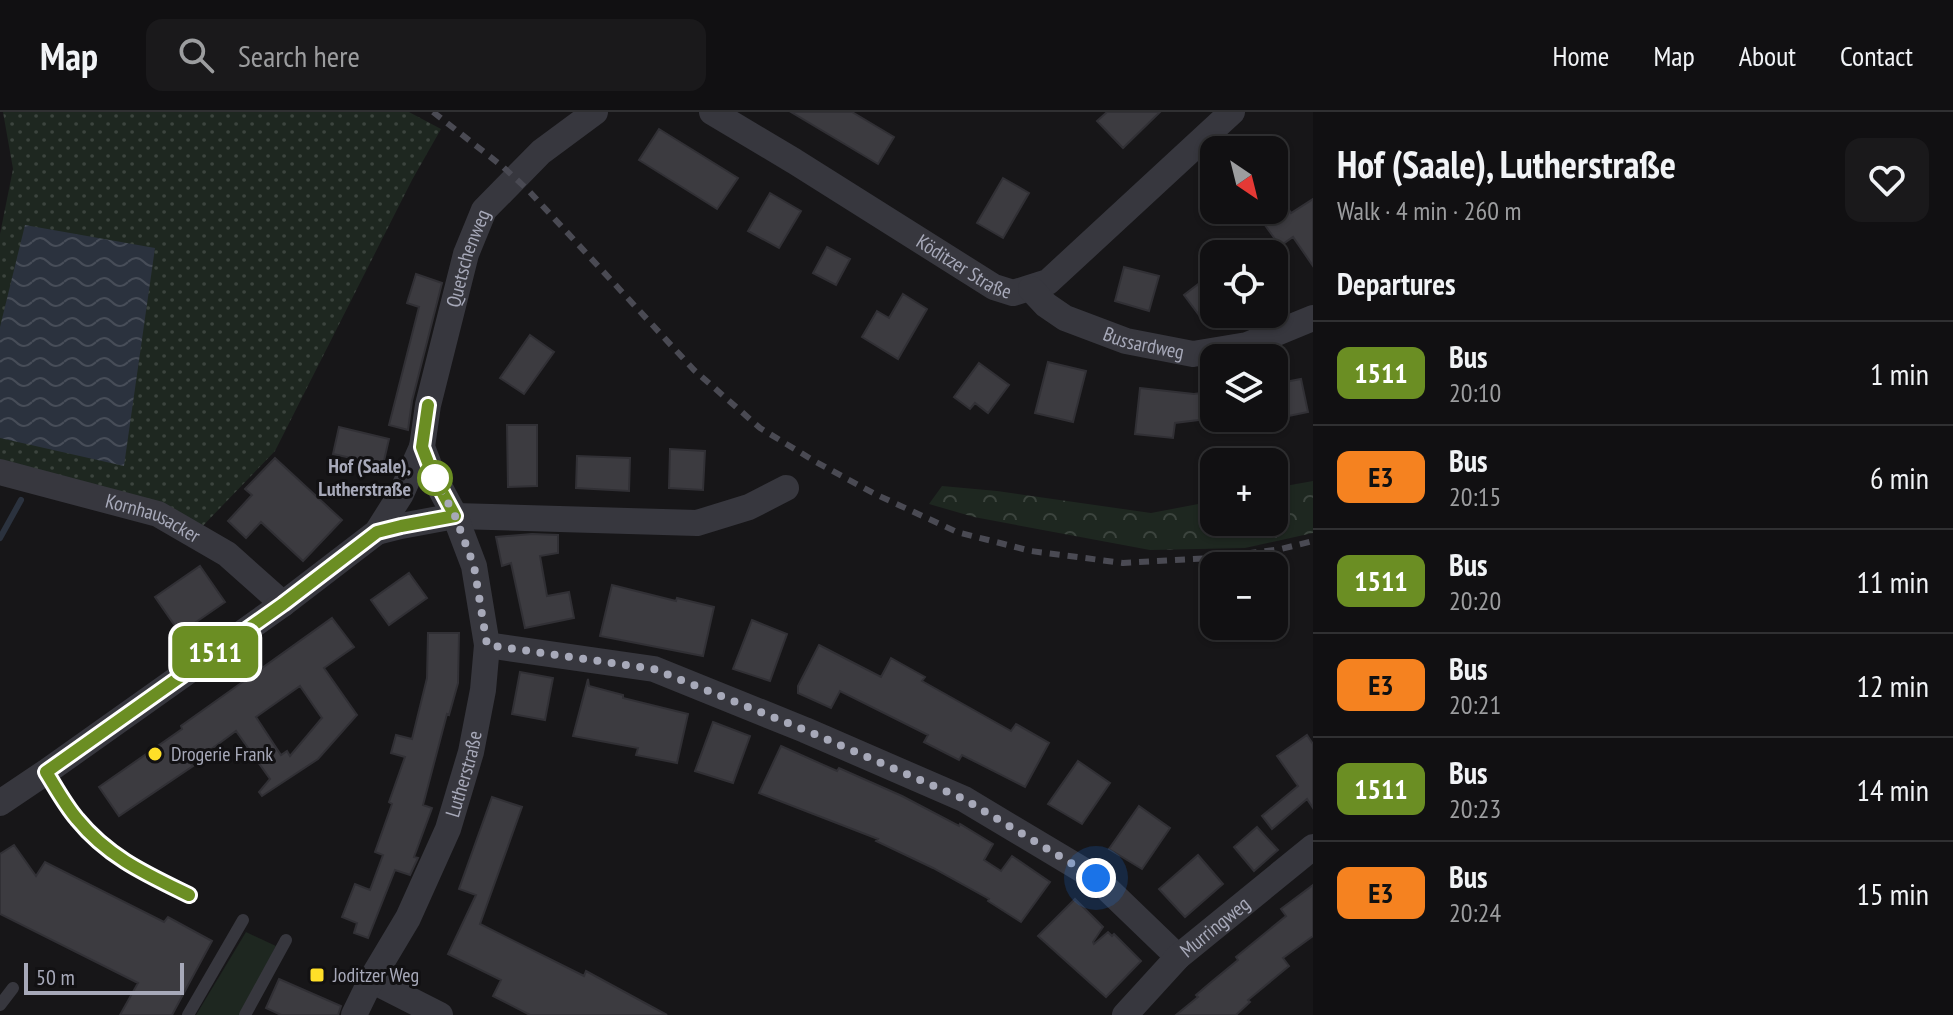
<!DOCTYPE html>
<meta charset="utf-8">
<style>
:root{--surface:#111012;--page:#1a191b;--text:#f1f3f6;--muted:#9c9d9f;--line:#303032}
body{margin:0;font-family:"PT Sans Narrow",sans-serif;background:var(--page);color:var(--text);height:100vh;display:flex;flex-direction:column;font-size:30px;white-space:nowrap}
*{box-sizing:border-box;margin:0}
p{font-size:26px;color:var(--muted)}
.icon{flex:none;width:44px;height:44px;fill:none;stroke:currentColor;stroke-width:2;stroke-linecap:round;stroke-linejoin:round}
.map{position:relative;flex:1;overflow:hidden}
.panel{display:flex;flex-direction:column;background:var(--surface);width:640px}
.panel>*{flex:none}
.badge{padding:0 16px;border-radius:12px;font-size:28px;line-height:52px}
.needle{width:52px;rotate:145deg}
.controls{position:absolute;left:1200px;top:24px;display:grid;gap:16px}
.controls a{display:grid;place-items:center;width:88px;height:88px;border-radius:16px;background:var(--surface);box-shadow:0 2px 6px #0004,0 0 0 2px var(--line);font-size:40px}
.scale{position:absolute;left:24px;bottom:20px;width:160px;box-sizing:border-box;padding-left:8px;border:4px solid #a7a9b9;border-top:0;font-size:22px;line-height:28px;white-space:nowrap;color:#a7a9b9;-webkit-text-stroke:6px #121113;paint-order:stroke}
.you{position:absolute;width:40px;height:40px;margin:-20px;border:6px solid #fff;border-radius:50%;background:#1a73e8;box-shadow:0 0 0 12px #1a73e833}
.map>.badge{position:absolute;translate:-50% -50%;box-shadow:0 0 0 4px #fff}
h2{padding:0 24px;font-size:30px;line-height:72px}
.round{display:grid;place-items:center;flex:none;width:84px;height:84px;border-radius:16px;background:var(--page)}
.head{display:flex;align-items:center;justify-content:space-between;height:136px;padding:0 24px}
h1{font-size:38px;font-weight:600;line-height:60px}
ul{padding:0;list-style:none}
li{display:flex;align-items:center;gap:24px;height:104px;padding:0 24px;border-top:2px solid var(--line)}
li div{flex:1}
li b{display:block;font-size:30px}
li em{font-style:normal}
li .badge{min-width:88px;font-weight:700;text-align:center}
header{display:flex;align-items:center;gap:48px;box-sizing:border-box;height:112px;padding:0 40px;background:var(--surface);border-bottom:2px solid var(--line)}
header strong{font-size:38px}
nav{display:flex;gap:44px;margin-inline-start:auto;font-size:28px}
.search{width:560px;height:72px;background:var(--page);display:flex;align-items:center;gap:20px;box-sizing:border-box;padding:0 28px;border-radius:16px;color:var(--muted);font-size:30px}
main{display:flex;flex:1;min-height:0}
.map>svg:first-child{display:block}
.grass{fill:url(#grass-dots)}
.forest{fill:url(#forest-crowns)}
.green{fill:#1e2720}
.water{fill:url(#water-waves)}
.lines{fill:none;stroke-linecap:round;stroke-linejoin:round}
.stream{stroke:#2b323e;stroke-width:6}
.building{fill:#3c3b40;stroke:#313035;stroke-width:2;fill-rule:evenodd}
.lane{stroke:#37373e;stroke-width:12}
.street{stroke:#37373e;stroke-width:26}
.rail{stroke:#4a4a53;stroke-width:6;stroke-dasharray:10 8;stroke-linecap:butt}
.line-casing{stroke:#fff;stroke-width:18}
.line{stroke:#6b8e23;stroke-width:12}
.walk{stroke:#a7a9b9;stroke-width:8;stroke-dasharray:0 14.4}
.stop-dot{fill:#fff;stroke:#6b8e23;stroke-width:4}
.poi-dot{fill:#ffdf28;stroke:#121113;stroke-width:3}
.labels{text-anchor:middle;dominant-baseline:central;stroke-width:6;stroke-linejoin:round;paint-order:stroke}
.street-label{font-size:20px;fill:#a7a9b9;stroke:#121113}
.stop-label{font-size:20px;font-weight:bold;fill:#a7a9b9;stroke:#121113;text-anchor:end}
.poi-label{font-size:20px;fill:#a7a9b9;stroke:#121113;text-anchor:start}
</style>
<header>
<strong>Map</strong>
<div class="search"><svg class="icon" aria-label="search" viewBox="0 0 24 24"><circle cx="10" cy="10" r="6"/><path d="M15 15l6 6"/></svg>Search here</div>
<nav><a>Home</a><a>Map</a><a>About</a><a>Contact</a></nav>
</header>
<main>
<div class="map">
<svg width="1313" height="903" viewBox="0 0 1313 903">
<defs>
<pattern id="grass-dots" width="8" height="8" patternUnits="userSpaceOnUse" patternTransform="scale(2)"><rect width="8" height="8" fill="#1e2720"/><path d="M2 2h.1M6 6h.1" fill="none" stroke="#3c443e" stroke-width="1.8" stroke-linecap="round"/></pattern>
<pattern id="forest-crowns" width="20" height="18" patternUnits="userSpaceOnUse" patternTransform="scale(2)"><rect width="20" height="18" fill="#1e2720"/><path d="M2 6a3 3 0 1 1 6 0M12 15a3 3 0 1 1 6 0" fill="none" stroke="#3c443e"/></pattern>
<pattern id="water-waves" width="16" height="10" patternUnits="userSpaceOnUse" patternTransform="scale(2)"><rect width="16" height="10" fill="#2b323e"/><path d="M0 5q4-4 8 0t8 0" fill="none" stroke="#474d58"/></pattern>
</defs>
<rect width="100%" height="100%" fill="#171618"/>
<path class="grass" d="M 3,0 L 409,0 L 441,17 L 412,68 L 275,339 L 194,423 L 0,360 L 0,122 L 13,57 Z"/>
<path class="forest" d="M 1313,369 L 1313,421 L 1245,436 L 1150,438 L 974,405 L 929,392 L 942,374 L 997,379 L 1151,401 L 1214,389 L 1214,410 L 1274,410 L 1274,376 Z"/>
<path class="green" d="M 246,820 L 276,834 L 240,903 L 196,903 Z"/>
<path class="water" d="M 25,113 L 155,136 L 124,354 L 0,326 L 0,215 Z"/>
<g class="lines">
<path class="stream" d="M 0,426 L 21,388"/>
</g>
<path class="building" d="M 791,0 L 852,0 L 894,25 L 878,52 Z
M 1107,0 L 1160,0 L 1123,36 L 1097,9 Z
M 659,17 L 738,66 L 717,97 L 639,48 Z
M 1003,66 L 1029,81 L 1003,126 L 977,111 Z
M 770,81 L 801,99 L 779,136 L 748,119 Z
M 1313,87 L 1313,154 L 1293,125 L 1280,134 L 1262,109 L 1286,93 L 1291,101 Z
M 827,135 L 850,147 L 836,173 L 813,161 Z
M 1124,155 L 1159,164 L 1149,199 L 1115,189 Z
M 1214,160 L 1214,192 L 1199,203 L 1184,183 Z
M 416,162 L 442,171 L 412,289 L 408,318 L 389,313 L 419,195 L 407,191 Z
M 903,182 L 927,197 L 898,247 L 862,225 L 877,199 L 889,206 Z
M 530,223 L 554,240 L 524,282 L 500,266 Z
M 1048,250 L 1086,259 L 1073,310 L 1035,301 Z
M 979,251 L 1009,273 L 988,301 L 975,291 L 970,297 L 954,285 Z
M 1301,267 L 1308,300 L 1274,307 L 1274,272 Z
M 1140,276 L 1194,282 L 1214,279 L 1214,306 L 1175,311 L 1173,326 L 1135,322 Z
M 507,313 L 537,313 L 537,374 L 508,375 Z
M 339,315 L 389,327 L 383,353 L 333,342 Z
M 670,337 L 705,339 L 703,378 L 669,376 Z
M 577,344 L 630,346 L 629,379 L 576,376 Z
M 275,346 L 342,408 L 303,449 L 261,410 L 246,426 L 228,409 L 252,383 L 245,377 Z
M 532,422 L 558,423 L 558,441 L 540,444 L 547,484 L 569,480 L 574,506 L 525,516 L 511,451 L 502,454 L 496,425 Z
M 200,454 L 225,490 L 180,521 L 155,485 Z
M 409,461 L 427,486 L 389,513 L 371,488 Z
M 612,473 L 676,489 L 677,486 L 714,495 L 703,544 L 600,524 Z
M 332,506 L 354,535 L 324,556 L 357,603 L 318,647 L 262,684 L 259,680 L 270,667 L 236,619 L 191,652 L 193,654 L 119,704 L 99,675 L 182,617 L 181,614 ZM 300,574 L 322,606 L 290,644 L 287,639 L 281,643 L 256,605 Z
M 752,508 L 787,522 L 770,569 L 733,557 Z
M 428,521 L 459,521 L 458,571 L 449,603 L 447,602 L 423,693 L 432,696 L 414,745 L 418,746 L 410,763 L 395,758 L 368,826 L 354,821 L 357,811 L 342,805 L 355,772 L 370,778 L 383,743 L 375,740 L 392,692 L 389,690 L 405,645 L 391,641 L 396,623 L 412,627 L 427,566 Z
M 819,533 L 881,565 L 891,546 L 925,565 L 922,569 L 1011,619 L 1016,612 L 1049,631 L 1025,675 L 962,643 L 959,648 L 924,630 L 928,623 L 840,579 L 831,596 L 798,581 L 798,574 Z
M 520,560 L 553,566 L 545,608 L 512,602 Z
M 588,567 L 589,574 L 623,583 L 623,586 L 688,602 L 677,651 L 636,643 L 638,636 L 573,624 Z
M 713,610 L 750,624 L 733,671 L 695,659 Z
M 1307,623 L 1313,632 L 1313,696 L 1307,687 L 1272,717 L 1262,704 L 1298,674 L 1277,644 Z
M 781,634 L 837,659 L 839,656 L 902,684 L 959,714 L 960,712 L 993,732 L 984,748 L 1001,759 L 1012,744 L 1050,770 L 1021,810 L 988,789 L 989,787 L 933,756 L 876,729 L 878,727 L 759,681 Z
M 1078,649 L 1110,671 L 1082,712 L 1048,692 Z
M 492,685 L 522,695 L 480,812 L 584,864 L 586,859 L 667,903 L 530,903 L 493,884 L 501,868 L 448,842 L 476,783 L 459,777 Z
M 1139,694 L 1170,716 L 1142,757 L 1109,737 Z
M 1257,715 L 1278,738 L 1254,759 L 1234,735 Z
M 14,733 L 36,764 L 45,750 L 164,810 L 168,805 L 212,829 L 172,903 L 120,903 L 138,871 L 0,802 L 0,742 Z
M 1198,743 L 1223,772 L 1185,805 L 1159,777 Z
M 1313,773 L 1313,824 L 1283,846 L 1289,854 L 1248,888 L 1250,890 L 1236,903 L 1176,903 L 1198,885 L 1196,883 L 1210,871 L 1238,848 L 1236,845 L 1286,804 L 1281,797 Z
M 1075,787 L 1103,815 L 1093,830 L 1094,832 L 1108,820 L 1112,824 L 1114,822 L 1141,849 L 1106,885 L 1038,824 Z
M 279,867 L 341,894 L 338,903 L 281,903 L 266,896 Z"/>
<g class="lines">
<path class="lane" d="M 1197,32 L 1214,54
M 0,893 L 13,876
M 188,903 L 243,808
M 245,903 L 286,828"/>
<g class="street">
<path id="s1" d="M 712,0 L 794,49 L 994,175 L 1013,181 L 1048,170 L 1232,0"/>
<path id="s2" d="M 1031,177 L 1046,193 L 1065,206 L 1126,229 L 1193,242 L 1247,233 L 1313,206"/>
<path id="s3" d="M 0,360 L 158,402 L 227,442 L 283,492"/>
<path d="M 377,420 L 401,414 L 455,404 L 697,411 L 749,395 L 786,376"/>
<path d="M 487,533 L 654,557 L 805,618 L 964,687 L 1096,766 L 1178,845"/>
<path d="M 0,691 L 46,660 L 283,492 L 377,420 L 401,382 L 422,335"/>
<path d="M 371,868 L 440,903"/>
<path id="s4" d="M 354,903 L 371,868 L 408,806 L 448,717 L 471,640 L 483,578 L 487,533 L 474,454 L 455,404 L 432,361 L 422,335 L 428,293 L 466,142 L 484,98 L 541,40 L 595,0"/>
<path id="s5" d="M 1125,903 L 1178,845 L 1313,735"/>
</g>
<path class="rail" d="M 433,0 L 502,54 L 528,78 L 694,258 L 760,316 L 816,350 L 875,382 L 957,420 L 1031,439 L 1123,451 L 1212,446 L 1281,437 L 1313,429"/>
</g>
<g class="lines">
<g class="line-casing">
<path id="line" d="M 189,783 C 146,762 108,745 77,707 C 65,693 56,676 46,660 L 283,492 L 377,420 L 401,414 L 455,404 L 432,361 L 422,335 L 428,293"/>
</g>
<use href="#line" class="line"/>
<path class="walk" d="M 435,366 L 455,404 L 474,454 L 487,533 L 654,557 L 805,618 L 964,687 L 1096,766"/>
</g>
<circle class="stop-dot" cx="435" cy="366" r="16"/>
<g class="poi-dot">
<circle cx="155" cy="642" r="8"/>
<rect x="309" y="855" width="16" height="16" rx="4"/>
</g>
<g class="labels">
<g class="street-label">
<text stroke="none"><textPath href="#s4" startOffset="802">Quetschenweg</textPath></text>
<text stroke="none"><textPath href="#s1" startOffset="296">Köditzer Straße</textPath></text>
<text stroke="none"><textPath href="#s2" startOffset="128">Bussardweg</textPath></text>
<text stroke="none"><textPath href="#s3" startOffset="160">Kornhausacker</textPath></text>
<text stroke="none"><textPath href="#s4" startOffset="266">Lutherstraße</textPath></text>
<text stroke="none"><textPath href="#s5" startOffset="126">Murringweg</textPath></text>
</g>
<g class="stop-label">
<text x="411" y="354">Hof (Saale),<tspan x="411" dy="23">Lutherstraße</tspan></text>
</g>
<g class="poi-label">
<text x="171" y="642">Drogerie Frank</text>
<text x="333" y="863">Joditzer Weg</text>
</g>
</g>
</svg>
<div class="controls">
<a><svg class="needle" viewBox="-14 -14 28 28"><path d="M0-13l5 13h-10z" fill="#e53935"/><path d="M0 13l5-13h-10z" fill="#9c9d9f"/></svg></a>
<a><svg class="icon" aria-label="locate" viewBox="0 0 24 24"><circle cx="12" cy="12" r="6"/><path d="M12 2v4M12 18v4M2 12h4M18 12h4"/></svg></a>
<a><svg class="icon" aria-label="layers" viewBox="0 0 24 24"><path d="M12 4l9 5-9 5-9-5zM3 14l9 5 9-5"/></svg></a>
<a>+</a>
<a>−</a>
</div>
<div class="scale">50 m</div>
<div class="you" style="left:1096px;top:766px"></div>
<b class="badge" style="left:215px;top:540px;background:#6b8e23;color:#fff">1511</b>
</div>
<section class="panel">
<div class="head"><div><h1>Hof (Saale), Lutherstraße</h1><p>Walk · 4 min · 260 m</p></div><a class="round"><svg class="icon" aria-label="heart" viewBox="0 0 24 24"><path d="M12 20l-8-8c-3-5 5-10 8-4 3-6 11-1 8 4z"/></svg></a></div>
<h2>Departures</h2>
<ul>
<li><span class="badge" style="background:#6b8e23;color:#fff">1511</span><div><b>Bus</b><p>20:10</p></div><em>1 min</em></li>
<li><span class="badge" style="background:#f58220;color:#111">E3</span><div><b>Bus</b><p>20:15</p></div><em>6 min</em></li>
<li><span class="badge" style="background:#6b8e23;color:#fff">1511</span><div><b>Bus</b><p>20:20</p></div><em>11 min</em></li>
<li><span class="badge" style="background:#f58220;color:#111">E3</span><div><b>Bus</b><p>20:21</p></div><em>12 min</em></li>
<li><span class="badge" style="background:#6b8e23;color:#fff">1511</span><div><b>Bus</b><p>20:23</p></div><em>14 min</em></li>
<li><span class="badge" style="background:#f58220;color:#111">E3</span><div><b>Bus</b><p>20:24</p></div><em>15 min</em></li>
</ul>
</section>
</main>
